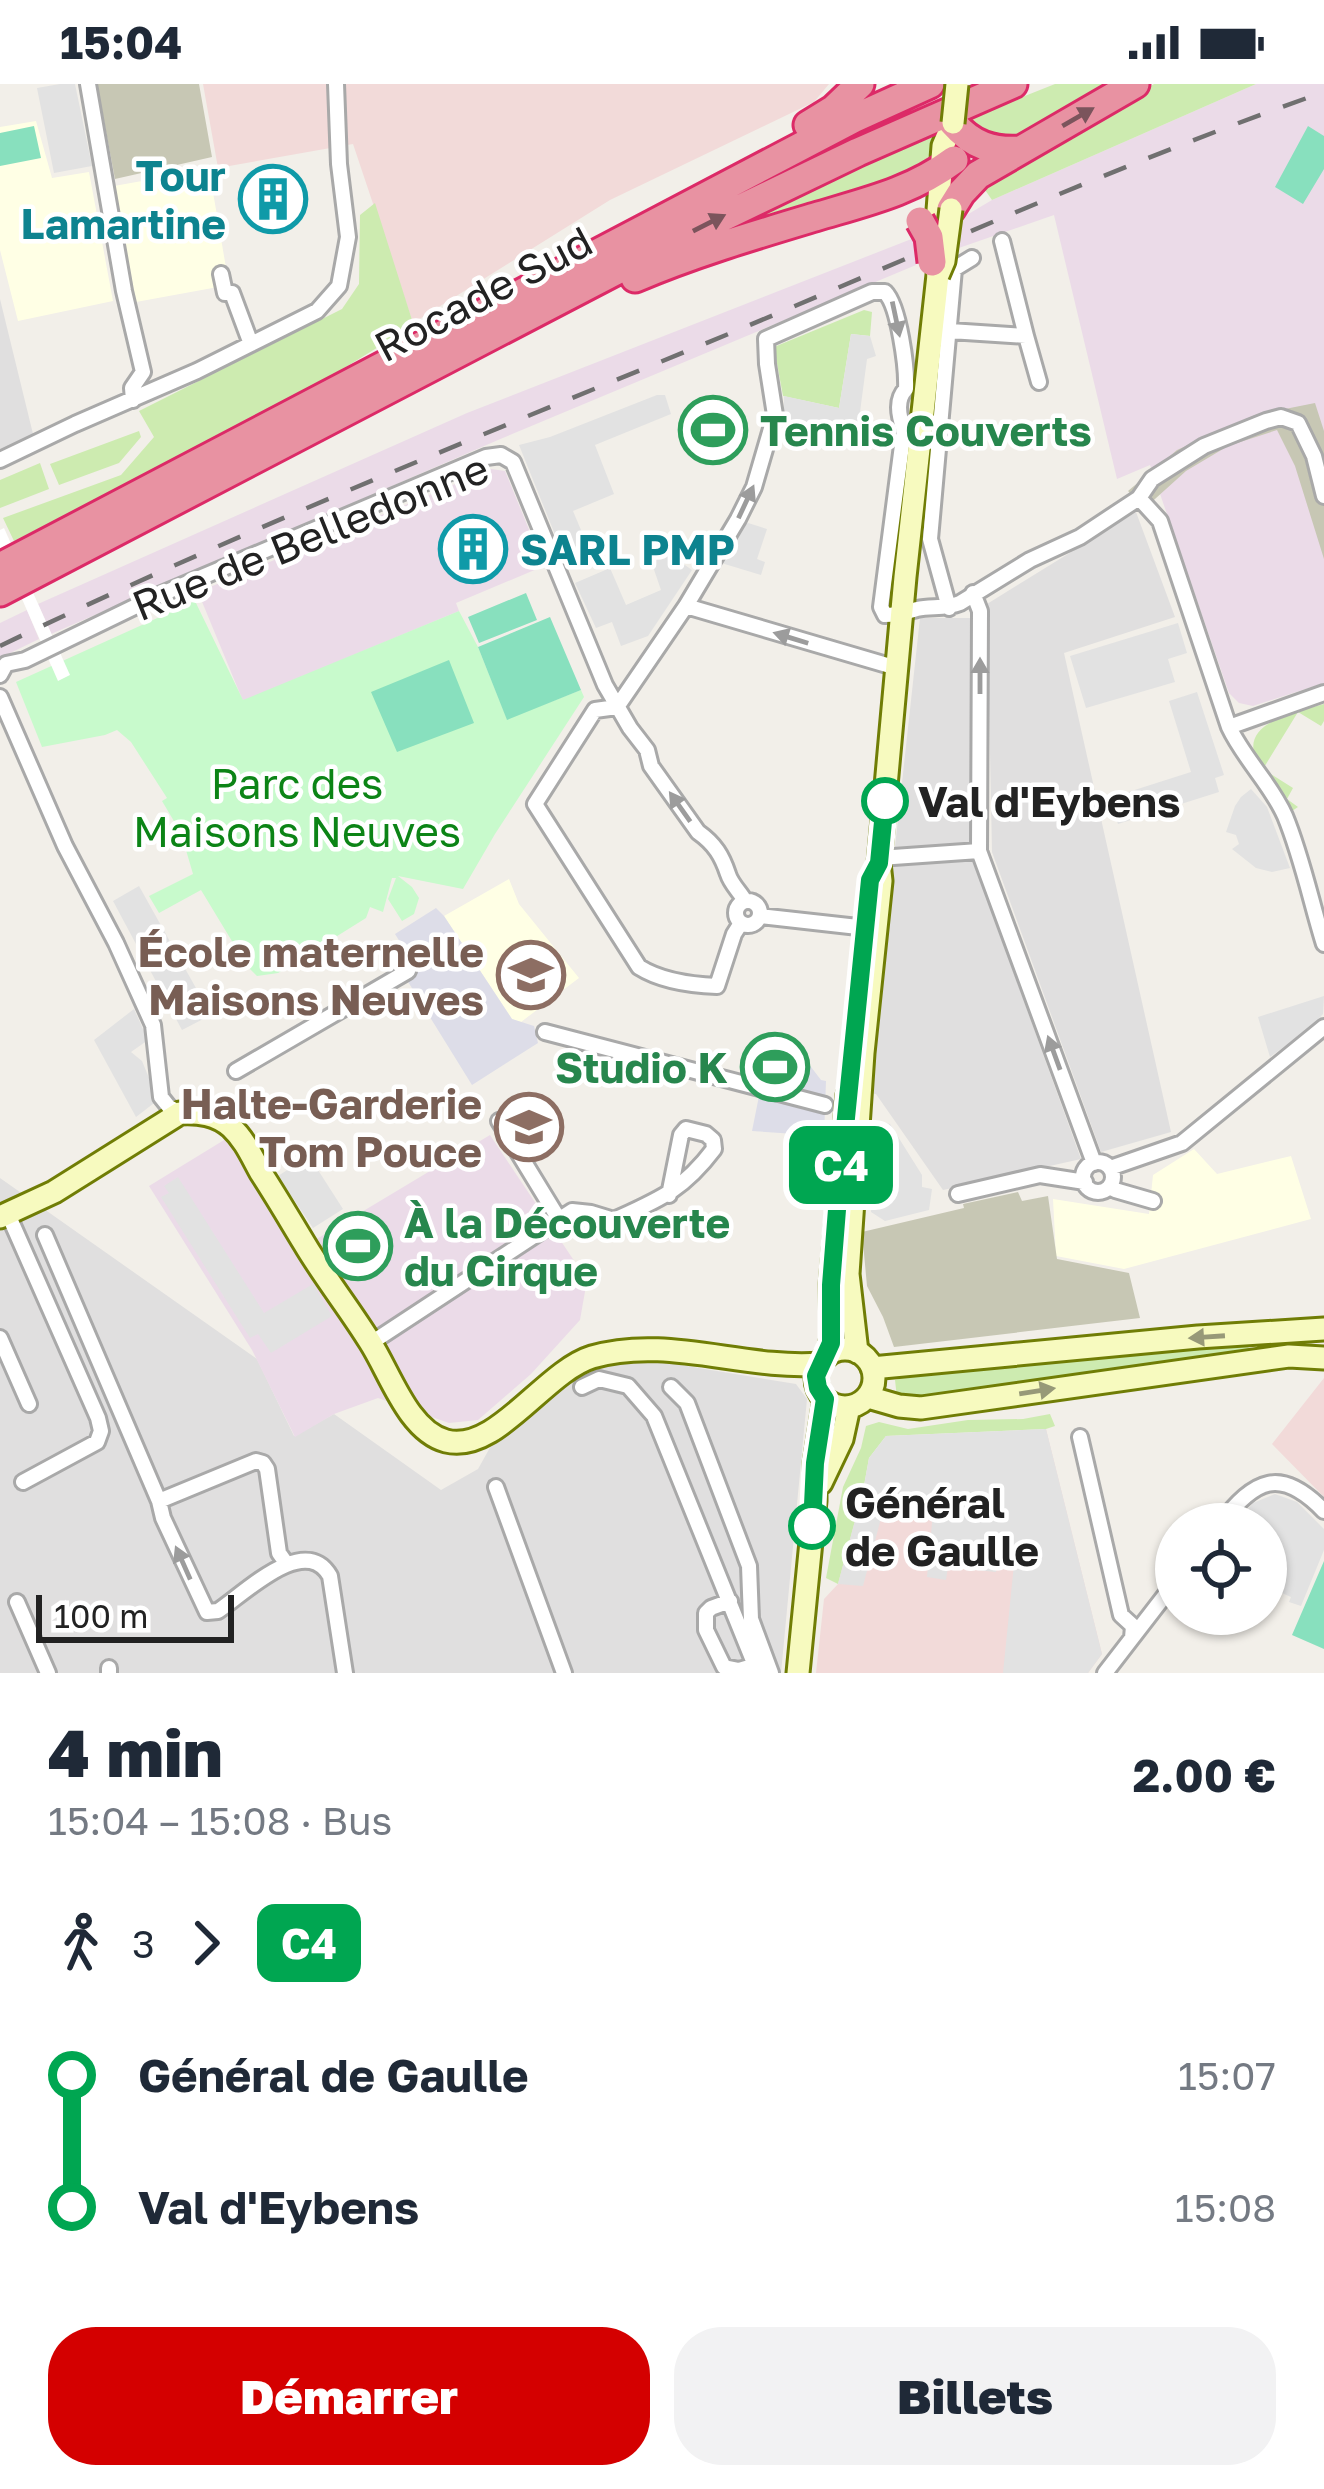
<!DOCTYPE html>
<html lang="fr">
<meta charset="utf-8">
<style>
:root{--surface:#fff;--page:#f2f2f3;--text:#1f2937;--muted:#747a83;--accent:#d40000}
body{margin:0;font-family:"Golos Text",sans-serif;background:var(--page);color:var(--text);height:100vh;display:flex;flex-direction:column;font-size:45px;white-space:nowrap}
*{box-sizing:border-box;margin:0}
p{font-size:39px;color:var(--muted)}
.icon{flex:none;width:66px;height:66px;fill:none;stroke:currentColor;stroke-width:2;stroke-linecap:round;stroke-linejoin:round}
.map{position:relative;height:1589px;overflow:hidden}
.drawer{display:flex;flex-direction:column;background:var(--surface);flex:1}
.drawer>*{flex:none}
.badge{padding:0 24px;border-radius:18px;font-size:42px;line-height:78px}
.buttons{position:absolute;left:1155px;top:1419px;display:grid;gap:24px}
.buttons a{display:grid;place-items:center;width:132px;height:132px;border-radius:50%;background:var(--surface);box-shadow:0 3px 9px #0004;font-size:60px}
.scale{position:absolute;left:36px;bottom:30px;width:198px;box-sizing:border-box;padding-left:12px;border:6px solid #222;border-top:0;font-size:33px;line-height:42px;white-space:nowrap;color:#222;-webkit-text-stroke:9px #fff;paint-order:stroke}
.map>.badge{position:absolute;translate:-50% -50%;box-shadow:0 0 0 6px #fff}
.legs{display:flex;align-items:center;gap:18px;height:132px;padding:0 48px;font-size:39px}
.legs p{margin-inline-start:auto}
.summary{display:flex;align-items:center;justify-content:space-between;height:204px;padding:0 48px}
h1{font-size:66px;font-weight:800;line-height:90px}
.primary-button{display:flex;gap:24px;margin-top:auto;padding:24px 48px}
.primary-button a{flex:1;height:138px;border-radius:48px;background:var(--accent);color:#fff;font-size:48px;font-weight:800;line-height:138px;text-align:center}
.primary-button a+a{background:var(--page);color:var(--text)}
ul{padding:0 48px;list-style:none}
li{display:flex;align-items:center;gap:42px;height:132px;font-size:45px}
li i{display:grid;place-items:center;width:18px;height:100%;margin:0 15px;background:currentColor}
li i::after{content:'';width:30px;height:30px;margin:-15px;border:9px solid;border-radius:50%;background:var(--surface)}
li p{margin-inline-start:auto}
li:first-child i{background:linear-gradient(#0000 50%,currentColor 0)}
li:last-child i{background:linear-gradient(currentColor 50%,#0000 0)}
.status{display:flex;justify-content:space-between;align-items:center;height:84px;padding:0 60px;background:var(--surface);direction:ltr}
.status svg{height:33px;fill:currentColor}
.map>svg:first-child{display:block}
.residential{fill:#e0dfdf}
.commercial{fill:#f2dad9}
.industrial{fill:#ebdbe8}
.education{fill:#ffffe5}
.construction{fill:#c7c7b4}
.grass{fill:#cdebb0}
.park{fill:#c8facc}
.pitch{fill:#88e0be}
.parking{fill:#e2e2e2}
.plaza{fill:#dddde8}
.pier{fill:#fff}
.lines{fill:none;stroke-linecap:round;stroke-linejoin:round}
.street-casing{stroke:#a9a9a9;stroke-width:20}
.secondary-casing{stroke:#707d05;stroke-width:27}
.highway-casing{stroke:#dc2a67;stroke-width:33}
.street{stroke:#fff;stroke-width:14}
.secondary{stroke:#f7fabf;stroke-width:21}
.highway{stroke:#e892a2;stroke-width:27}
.rail{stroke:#707070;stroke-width:4.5;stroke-dasharray:24 24;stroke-linecap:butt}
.secondary-bridge-casing{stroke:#707d05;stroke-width:27;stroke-linecap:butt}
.highway-bridge-casing{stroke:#dc2a67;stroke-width:33;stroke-linecap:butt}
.secondary-bridge{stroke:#f7fabf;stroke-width:21}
.highway-bridge{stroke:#e892a2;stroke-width:27}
.oneway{fill:#7b545c}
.oneway2{fill:#9c9c9c}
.oneway3{fill:#979978}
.line-1-casing{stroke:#fff;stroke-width:27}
.line-1{stroke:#00a651;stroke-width:18}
.stop-1-dot{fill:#fff;stroke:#00a651;stroke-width:6}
.labels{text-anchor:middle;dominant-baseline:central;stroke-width:9;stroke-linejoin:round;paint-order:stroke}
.culture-label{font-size:42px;font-weight:bold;fill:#0d838f;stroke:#fff;text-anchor:end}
.street-label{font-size:42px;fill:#222;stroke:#fff}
.leisure-label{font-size:42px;font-weight:bold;fill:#27864d;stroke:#fff;text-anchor:start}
.park-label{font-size:42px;fill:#0c8416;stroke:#fff}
.stop-label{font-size:42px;font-weight:bold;fill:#222;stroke:#fff;text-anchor:start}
.education-label{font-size:42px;font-weight:bold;fill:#785e54;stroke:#fff;text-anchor:end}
</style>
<div class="status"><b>15:04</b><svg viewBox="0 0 49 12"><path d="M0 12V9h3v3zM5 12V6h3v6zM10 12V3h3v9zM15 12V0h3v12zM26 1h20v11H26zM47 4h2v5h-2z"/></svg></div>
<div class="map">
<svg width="1324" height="1589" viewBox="0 0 1324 1589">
<rect width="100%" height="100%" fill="#f2efe9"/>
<path class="residential" d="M 0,215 L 34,354 L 0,369 Z
M 1136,428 L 1175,533 L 1064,569 L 1171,1048 L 1101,1068 L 992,768 L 987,520 Z
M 920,534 L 973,534 L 970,760 L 895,763 Z
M 973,776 L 1081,1075 L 943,1106 L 876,1010 L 869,1009 L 893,781 Z
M 0,1094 L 257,1275 L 294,1352 L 334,1330 L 441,1406 L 478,1385 L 492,1360 L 573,1291 L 605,1279 L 638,1274 L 796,1300 L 807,1315 L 781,1589 L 0,1589 Z"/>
<path class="commercial" d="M 203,0 L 829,0 L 814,18 L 610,116 L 413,239 L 353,60 L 218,84 Z
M 1324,1294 L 1324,1413 L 1272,1360 Z
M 1046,1345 L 1102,1570 L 1088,1589 L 816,1589 L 824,1515 L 838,1500 L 863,1407 Z"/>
<path class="industrial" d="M 1256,0 L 1324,0 L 1324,599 L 1253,622 L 1239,619 L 1229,609 L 1150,381 L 1117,395 L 1054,131 L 953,166 L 955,138 L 992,116 Z
M 914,154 L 916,181 L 498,356 L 51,550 L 38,520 L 467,329 Z
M 491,385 L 505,387 L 544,482 L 456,519 L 459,527 L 243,617 L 198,508 Z
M 27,526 L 39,555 L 0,574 L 0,539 Z
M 490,1051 L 587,1196 L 580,1236 L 531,1290 L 478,1336 L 449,1339 L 378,1314 L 334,1330 L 295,1353 L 252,1266 L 149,1102 L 229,1053 L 300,1165 Z"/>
<path class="education" d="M 36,37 L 52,94 L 89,88 L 113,217 L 18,237 L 0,166 L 0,43 Z
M 209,85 L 229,201 L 136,218 L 114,102 Z
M 509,795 L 519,820 L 579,894 L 521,938 L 512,935 L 444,832 Z
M 1194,1065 L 1217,1090 L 1291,1072 L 1311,1135 L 1124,1185 L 1056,1172 L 1053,1115 L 1149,1130 L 1153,1091 Z"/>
<path class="construction" d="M 97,0 L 199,0 L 212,73 L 115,95 Z
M 1315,319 L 1324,347 L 1324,475 L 1295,382 L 1277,346 L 1228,362 L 1186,387 L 1145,424 L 1128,407 L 1177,366 L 1255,331 Z
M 1018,1108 L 1022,1117 L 1048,1112 L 1057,1175 L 1129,1189 L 1140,1234 L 894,1263 L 883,1233 L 867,1202 L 862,1148 L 964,1124 L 963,1120 Z"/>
<path class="grass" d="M 1055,0 L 1125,0 L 1016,58 L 969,47 L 969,34 Z
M 1154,0 L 1256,0 L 992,116 L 983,103 Z
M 935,48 C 931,79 922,83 898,100 L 647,179 Z
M 375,119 L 413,239 L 408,244 C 283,326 148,391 14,457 L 3,434 L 121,391 L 154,353 L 139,327 L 342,225 L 359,200 L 360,131 Z
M 864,226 L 872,228 L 870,252 L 851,250 L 839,324 L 783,312 L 774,263 Z
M 139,347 L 141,353 L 119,379 L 59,401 L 50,380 Z
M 40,379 L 49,405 L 0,424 L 0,396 Z
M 1324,620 L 1324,637 L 1321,642 L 1298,628 L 1263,685 L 1293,704 L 1287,715 L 1298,723 L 1292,727 C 1285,712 1274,701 1264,688 C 1228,641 1291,629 1324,620 Z
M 1248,1258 L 1249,1268 L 919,1316 L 897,1314 L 895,1296 L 899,1295 L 898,1288 L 1098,1267 L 1102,1273 Z
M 1050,1330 L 1055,1342 L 1046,1345 L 886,1352 L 869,1374 L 863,1407 L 838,1500 L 826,1494 L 843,1403 L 861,1364 L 866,1342 L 879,1338 L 908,1345 L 968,1336 L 1023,1335 Z"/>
<path class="park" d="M 195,517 L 243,616 L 459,527 L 478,563 L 507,635 L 581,606 L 584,613 L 495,750 L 463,805 L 398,792 L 412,803 L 419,814 L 414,830 L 402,837 L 388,815 L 396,794 L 392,794 L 383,828 L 370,823 L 366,834 L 278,889 L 257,892 L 247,882 L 201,806 L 159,829 L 149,812 L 193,790 L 181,749 L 162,717 L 167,714 L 131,658 L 117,646 L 105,651 L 42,663 L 16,598 Z"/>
<path class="pitch" d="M 34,42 L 41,74 L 0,82 L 0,49 Z
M 1308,42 L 1324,52 L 1324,85 L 1303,120 L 1275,103 Z
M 526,509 L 537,536 L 479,559 L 468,533 Z
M 550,533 L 581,606 L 507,636 L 478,563 Z
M 449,576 L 474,639 L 397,668 L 371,608 Z
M 1324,1477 L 1324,1565 L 1292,1551 Z"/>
<path class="parking" d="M 60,0 L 75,0 L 92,82 L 54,89 L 37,4 Z
M 851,250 L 870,252 L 876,272 L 867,275 L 855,366 L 784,346 L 784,312 L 839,324 Z
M 657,311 L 665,311 L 671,330 L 595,361 L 614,410 L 573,427 L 586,458 L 562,468 L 519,361 L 550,353 Z
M 745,438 L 767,445 L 757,475 L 765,478 L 761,491 L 718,478 Z
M 677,469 L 682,479 L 692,486 L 648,552 L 621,562 L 612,538 L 596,544 L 575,499 L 610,484 L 626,521 L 661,506 L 651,477 Z
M 1178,539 L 1187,569 L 1168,575 L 1175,598 L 1086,624 L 1070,572 Z
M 1197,608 L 1224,691 L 1215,694 L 1219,708 L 1118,740 L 1111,719 L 1123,715 L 1122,710 L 1191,688 L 1169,617 Z
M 1251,705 L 1267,723 L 1290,784 L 1272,788 L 1256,784 L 1232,765 L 1239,760 L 1236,751 L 1226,748 L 1235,722 L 1241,713 Z
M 139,802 L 211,931 L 182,946 L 113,817 Z
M 1324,912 L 1323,930 L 1310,944 L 1270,973 L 1258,933 Z
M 134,925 L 148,956 L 131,968 L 142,977 L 158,1016 L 136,1033 L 94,956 Z
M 874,1037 L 890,1040 L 922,1091 L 922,1103 L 932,1105 L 929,1126 L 885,1137 L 871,1128 Z
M 309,1072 L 343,1125 L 313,1144 L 278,1092 Z
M 178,1093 L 264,1229 L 313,1200 L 332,1232 L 271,1269 L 258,1250 L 250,1254 L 161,1113 L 169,1109 L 164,1102 Z
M 1046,1345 L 1102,1570 L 1088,1589 L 1003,1589 L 1014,1480 L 998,1478 L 996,1488 L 948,1483 L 946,1496 L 927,1493 L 933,1428 L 884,1423 L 863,1502 L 838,1500 L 863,1407 L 869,1374 L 886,1352 Z
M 1275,1410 L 1297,1418 L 1324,1445 L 1324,1466 L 1301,1522 L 1289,1518 L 1291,1513 L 1266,1502 L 1274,1479 L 1266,1474 L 1266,1440 L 1242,1440 L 1239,1436 L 1253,1419 Z"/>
<path class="plaza" d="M 436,824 L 444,832 L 512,935 L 534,942 L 538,959 L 472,1001 L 402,888 L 408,871 L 395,850 Z
M 808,979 L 821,996 L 826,997 L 824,1052 L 752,1047 L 764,987 L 789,991 Z"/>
<path class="pier" d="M 4,444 L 70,591 L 58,597 L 0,465 L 0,446 Z"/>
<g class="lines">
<g class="street-casing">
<path id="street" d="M 88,0 L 124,207 L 143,288 L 132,304 L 133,316
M 221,190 L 225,209 L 232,209 L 251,260
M 950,247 L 1026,252 L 1002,157
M 1026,252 L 1039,298
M 0,376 L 75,340 L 197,287 L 317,227 L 339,202 L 348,153 L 339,80 L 336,0
M 1139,414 L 1160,437 L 1229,643 C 1244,675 1271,700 1285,732 C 1302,773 1311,818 1324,860
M 973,509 L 980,527 L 979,767 L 1094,1079
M 686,522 L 897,584
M 949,524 L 930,455 L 954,185 L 972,174
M 0,591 L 6,580 L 25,576 L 157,512 L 486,373 L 501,371 L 513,378 L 605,601 L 630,644 L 647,666 L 651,682 L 698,748 C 715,760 722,772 728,790 C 731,800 740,808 745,817
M 0,613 L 65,762 L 116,859 L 153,941 L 161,1013 L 169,1023 L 180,1029
M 617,623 L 686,522 L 738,435 L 754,403 L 775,331 L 767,280 L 766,255 L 872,208 L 885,208 C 899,222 907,284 906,305 C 895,316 899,333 904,346 L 881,523 L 885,531 C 897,531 906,528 917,525 C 932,522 945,525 960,519 L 1030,476 L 1080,453 L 1139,414 L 1152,395 L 1204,362 L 1266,337 L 1281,333 L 1298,339 L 1314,372 L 1324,412
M 617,623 L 595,626 L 535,720 L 639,883 C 661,897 691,901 717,902 L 734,850 L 741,839
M 1229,643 L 1324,609
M 879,774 L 979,767
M736 829a12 12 0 1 1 24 0a12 12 0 1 1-24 0Z
M 760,832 L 876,845
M 545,948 L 825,1021
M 236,987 L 408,887
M 499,1037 L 560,1137
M1083 1093a15 15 0 1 1 30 0a15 15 0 1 1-30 0Z
M 1110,1084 L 1182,1059 L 1324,943
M 1111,1101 L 1115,1106 L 1153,1117
M 958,1110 L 1040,1091 L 1085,1098
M 8,1130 L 98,1334 L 101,1347 L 97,1358 L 23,1398
M 45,1151 L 159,1417 L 256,1377 L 263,1379 L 267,1385 L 279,1469 L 286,1479
M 0,1254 L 29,1320
M 371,1259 L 572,1127 L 591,1129 L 614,1136 C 660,1115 683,1106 714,1065 L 713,1056 L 706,1050 L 686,1045 L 681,1051 L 669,1111
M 582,1303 L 599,1295 L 628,1302 L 654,1332 L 758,1589
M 671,1303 L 687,1319 L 749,1482 L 751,1535 L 771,1589
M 1080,1353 L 1121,1531 L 1133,1542 L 1132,1554
M 496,1403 L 564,1589
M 159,1417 L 163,1434 L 207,1528 L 218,1527 C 246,1508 305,1449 330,1492 L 345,1589
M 1220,1440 C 1255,1395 1280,1382 1324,1427
M 730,1517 L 711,1524 L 706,1529 L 706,1546 L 724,1583 L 739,1586 L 756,1581
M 17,1518 L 48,1589
M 109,1584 L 109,1589
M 1105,1589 L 1176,1497"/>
</g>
<g class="secondary-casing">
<path id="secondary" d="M 938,126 L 943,62 L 953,39
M 0,1133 L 54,1108 L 180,1029 C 199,1028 216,1030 231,1043 C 245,1056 252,1073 261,1089 C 276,1112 290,1136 304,1159 C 324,1193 349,1224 370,1258 C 390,1289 408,1347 446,1357 C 496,1370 544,1288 592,1273 C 667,1251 744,1286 820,1280
M816 1294a29 29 0 1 1 58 0a29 29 0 1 1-58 0Z
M 857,1268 L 848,1190 L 863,969 L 881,797 L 879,779 L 905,493 L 938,191
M 828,1271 L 832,1253 L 831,1201 L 848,1011
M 872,1284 L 1198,1253 L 1324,1245
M 868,1313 L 899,1322 L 921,1324 L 1289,1272 L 1324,1274
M 821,1399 L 842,1355 L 849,1323
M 798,1589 L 815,1417 L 815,1379 L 825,1315"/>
</g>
<g class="highway-casing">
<path id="highway" d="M 953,39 C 972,61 992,68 1021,66
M 808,41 L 834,25 L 860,0
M 951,125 L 961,109 L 978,91 L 1135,0
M 635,194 C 694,169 755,151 815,133 C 865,118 911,108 954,76
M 0,483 L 853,35 L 930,0
M 0,508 L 671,158 L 858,68 L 1013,0"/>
</g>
<use href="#street" class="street"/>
<use href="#secondary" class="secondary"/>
<use href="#highway" class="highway"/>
<path class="rail" d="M 0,562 C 237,448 483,351 726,251 C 925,168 1121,79 1324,8"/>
<g class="secondary-bridge-casing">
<path id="secondary-bridge" d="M 953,39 L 957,0
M 938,191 L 944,177 L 951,125"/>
</g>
<g class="highway-bridge-casing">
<path id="highway-bridge" d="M 920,137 L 929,153 L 932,178"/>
</g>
<use href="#secondary-bridge" class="secondary-bridge"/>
<use href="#highway-bridge" class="highway-bridge"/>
</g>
<defs><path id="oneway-solid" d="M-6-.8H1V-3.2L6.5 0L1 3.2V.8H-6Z" transform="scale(3)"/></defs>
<g class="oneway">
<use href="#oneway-solid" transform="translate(1078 33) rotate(-30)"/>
<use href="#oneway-solid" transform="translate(709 139) rotate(-27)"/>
</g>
<g class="oneway2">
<use href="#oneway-solid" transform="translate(896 235) rotate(78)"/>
<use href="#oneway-solid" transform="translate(746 418) rotate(-65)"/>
<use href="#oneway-solid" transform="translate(791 554) rotate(-163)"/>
<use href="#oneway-solid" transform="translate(980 592) rotate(-90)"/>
<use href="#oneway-solid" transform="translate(680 723) rotate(-125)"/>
<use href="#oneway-solid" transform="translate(1054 969) rotate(-110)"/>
<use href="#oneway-solid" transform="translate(183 1479) rotate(-114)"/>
</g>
<g class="oneway3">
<use href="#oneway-solid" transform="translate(1207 1253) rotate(176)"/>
<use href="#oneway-solid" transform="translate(1037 1307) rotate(-9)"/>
</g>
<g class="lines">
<g class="line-1-casing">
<path id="line-1" d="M 812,1442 L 815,1379 L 825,1315 L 818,1304 L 816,1292 L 831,1259 L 831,1201 L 838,1113 L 870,796 L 879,779 L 885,717"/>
</g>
<use href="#line-1" class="line-1"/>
</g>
<defs>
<g id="building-ring" transform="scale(3.45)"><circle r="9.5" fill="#fff" stroke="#0f9aa8" stroke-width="1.5"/><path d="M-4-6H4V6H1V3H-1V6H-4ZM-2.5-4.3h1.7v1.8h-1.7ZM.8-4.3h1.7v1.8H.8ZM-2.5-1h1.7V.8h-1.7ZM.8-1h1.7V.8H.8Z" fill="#0f9aa8"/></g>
<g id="stadium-ring" transform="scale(3.45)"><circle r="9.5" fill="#fff" stroke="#2e9e5b" stroke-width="1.5"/><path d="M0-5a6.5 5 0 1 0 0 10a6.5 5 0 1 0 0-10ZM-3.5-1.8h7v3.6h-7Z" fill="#2e9e5b"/></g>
<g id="school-ring" transform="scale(3.45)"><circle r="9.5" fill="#fff" stroke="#8d6e63" stroke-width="1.5"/><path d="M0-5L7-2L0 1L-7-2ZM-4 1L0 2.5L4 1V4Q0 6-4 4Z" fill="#8d6e63"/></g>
</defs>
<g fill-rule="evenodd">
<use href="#building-ring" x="273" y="115"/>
<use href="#stadium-ring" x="713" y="346"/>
<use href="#building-ring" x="473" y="465"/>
<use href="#school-ring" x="531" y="891"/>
<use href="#stadium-ring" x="775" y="983"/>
<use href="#school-ring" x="529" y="1043"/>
<use href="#stadium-ring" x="358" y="1162"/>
</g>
<g class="stop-1-dot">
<circle cx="885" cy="717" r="21"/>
<circle cx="812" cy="1442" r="21"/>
</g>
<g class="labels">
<g class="culture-label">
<text x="226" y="91">Tour<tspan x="226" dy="48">Lamartine</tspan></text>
<text x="520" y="465" text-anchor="start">SARL PMP</text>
</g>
<g class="street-label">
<text transform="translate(483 209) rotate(-28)">Rocade Sud</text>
<text transform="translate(310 452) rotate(-22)">Rue de Belledonne</text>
</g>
<g class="leisure-label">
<text x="760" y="346">Tennis Couverts</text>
<text x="728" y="983" text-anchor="end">Studio K</text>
<text x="404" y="1138">À la Découverte<tspan x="404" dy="48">du Cirque</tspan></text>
</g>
<g class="park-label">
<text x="297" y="699">Parc des<tspan x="297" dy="48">Maisons Neuves</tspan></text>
</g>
<g class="stop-label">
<text x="918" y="717">Val d'Eybens</text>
<text x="845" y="1418">Général<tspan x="845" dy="48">de Gaulle</tspan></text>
</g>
<g class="education-label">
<text x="484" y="867">École maternelle<tspan x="484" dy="48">Maisons Neuves</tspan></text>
<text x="482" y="1019">Halte-Garderie<tspan x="482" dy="48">Tom Pouce</tspan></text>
</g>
</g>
</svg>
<div class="buttons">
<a><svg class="icon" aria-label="locate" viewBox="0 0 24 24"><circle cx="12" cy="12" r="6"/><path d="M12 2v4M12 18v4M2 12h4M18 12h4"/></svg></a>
</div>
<div class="scale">100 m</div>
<b class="badge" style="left:841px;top:1081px;background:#00a651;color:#fff">C4</b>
</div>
<section class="drawer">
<div class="summary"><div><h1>4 min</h1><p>15:04 – 15:08 · Bus</p></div><b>2.00 €</b></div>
<div class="legs"><svg class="icon" aria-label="walk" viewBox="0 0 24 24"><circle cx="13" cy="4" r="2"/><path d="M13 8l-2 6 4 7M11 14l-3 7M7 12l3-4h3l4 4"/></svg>3<svg class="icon" aria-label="forward" viewBox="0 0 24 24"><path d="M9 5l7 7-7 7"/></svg><b class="badge" style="background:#00a651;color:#fff">C4</b></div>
<ul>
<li><i style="color:#00a651"></i><b>Général de Gaulle</b><p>15:07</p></li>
<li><i style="color:#00a651"></i><b>Val d'Eybens</b><p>15:08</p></li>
</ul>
<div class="primary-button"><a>Démarrer</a><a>Billets</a></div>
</section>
